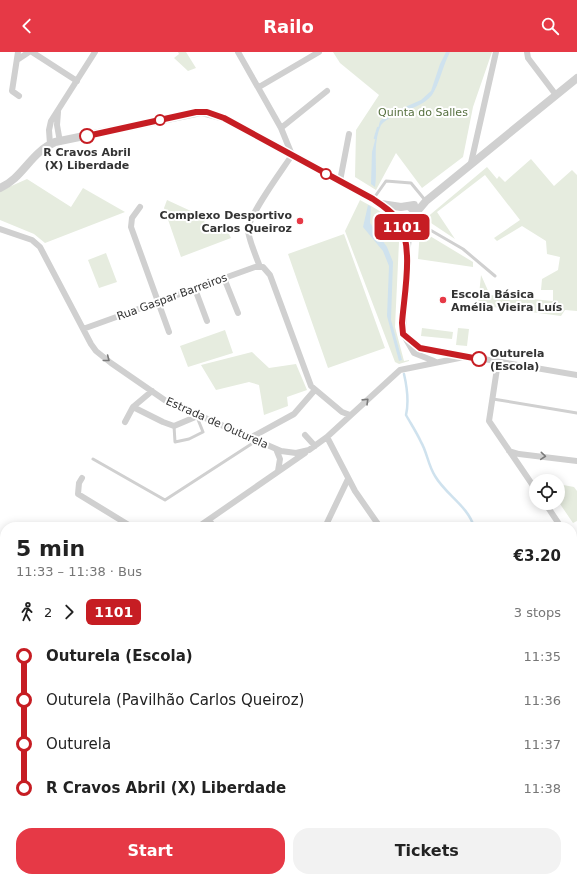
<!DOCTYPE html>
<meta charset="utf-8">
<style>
:root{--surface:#fff;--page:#f2f2f2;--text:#222;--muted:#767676;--accent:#e63946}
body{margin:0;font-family:"DejaVu Sans",sans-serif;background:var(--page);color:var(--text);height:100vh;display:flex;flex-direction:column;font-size:15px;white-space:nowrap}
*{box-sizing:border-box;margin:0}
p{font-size:13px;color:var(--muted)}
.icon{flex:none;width:22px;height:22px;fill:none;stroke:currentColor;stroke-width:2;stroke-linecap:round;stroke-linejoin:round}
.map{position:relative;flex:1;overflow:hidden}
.details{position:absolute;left:0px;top:470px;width:577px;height:360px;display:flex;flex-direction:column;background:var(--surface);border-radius:16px 16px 0 0;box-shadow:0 2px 10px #0003}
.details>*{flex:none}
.badge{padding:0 8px;border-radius:6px;font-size:14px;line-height:26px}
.buttons{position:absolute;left:529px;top:422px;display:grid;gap:8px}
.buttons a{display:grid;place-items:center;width:36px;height:36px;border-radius:50%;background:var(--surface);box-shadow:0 2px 10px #0003;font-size:20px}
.map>.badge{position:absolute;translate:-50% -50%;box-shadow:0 0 0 2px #fff}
.legs{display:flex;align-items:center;gap:6px;height:44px;padding:0 16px;font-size:13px}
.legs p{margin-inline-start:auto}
.head{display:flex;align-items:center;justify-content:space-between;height:68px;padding:0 16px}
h1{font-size:22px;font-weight:700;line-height:30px}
.action{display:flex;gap:8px;margin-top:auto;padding:8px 16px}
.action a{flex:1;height:46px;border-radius:16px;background:var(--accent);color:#fff;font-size:16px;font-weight:700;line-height:46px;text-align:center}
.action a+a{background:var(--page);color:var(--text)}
ul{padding:0 16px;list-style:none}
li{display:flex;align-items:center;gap:14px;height:44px;font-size:15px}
li i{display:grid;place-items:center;width:6px;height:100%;margin:0 5px;background:currentColor}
li i::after{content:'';width:10px;height:10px;margin:-5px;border:3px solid;border-radius:50%;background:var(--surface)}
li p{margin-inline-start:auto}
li:first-child i{background:linear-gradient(#0000 50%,currentColor 0)}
li:last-child i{background:linear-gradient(currentColor 50%,#0000 0)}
header{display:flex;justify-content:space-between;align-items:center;height:52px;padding:0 16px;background:var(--accent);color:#fff;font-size:18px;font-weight:700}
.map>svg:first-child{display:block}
.green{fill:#e6ecdf}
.water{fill:#cfe2ee}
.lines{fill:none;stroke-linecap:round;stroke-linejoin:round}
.stream{stroke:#cfe2ee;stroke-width:2.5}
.service{stroke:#d0d0d0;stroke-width:3}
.minor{stroke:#d0d0d0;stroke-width:6}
.tertiary{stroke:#d0d0d0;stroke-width:8}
.oneway{stroke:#7a7a7a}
.line-1-casing{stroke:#fff;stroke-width:9}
.line-1{stroke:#c61d23;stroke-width:6}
.stop-1-dot{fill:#fff;stroke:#c61d23;stroke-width:2}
.poi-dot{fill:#e63946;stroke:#fff;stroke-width:1.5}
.labels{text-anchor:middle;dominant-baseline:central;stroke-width:4;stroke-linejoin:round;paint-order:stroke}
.park-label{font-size:11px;fill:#56703f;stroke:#fff}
.stop-label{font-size:11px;font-weight:bold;fill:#333;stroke:#fff}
.poi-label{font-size:11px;font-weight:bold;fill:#333;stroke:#fff;text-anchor:end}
.street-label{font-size:11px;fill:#333;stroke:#fff}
</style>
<header><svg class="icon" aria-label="back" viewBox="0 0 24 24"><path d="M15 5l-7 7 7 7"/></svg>Railo<svg class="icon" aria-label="search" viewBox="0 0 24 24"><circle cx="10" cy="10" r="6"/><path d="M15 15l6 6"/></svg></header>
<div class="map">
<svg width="577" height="830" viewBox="0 0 577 830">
<rect width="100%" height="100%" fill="#fff"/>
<path class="green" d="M 178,0 L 186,0 L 196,16 L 188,19 L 174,6 L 179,2 Z
M 333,0 L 492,0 L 473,55 L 463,105 L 422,136 L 396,101 L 376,138 L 355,125 L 356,78 L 379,43 L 340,11 Z
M 531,107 L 554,134 L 572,118 L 577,123 L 577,259 L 565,258 L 561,264 L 478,253 L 481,223 L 490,243 L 553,249 L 553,238 L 541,238 L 542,227 L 558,218 L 560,205 L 547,202 L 546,189 L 522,174 L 497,189 L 494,186 L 520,168 L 485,123 L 437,160 L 455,187 L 425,167 L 487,115 L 497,127 L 499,124 L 505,130 Z
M 27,127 L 71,155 L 83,136 L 125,160 L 45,191 L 34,182 L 0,168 L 0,139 Z
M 167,148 L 206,166 L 204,170 L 227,178 L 231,186 L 181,205 L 164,156 Z
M 360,148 C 382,160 393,164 399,190 L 395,275 L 404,309 L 409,308 L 409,309 L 399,312 L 395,310 L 345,179 Z
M 420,178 L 473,210 L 473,215 L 418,207 Z
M 344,182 L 385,296 L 328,316 L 288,202 Z
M 106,201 L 117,230 L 99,236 L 88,208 Z
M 422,276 L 453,280 L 452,287 L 421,284 Z
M 458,276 L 469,277 L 467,294 L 456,293 Z
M 225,278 L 233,301 L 188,315 L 180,294 Z
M 252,300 L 269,316 L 296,312 L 307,338 L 287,345 L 288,354 L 264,363 L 259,333 L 249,330 L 216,338 L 201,313 Z
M 558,432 L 574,435 L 577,439 L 577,469 L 573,471 L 558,449 Z
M 572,748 L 577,751 L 577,789 L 572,785 Z
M 295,825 L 439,825 L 439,830 L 294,830 Z"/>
<path class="water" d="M 446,0 L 450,0 C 443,13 439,33 432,43 C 419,59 395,58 381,73 C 372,92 378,115 375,135 L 371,132 L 372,100 L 380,69 L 387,63 L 421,48 L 431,39 L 440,12 Z
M 368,153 L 371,155 L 370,171 L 387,195 L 393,210 L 391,268 L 402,308 L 399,309 L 387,264 L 389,214 L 383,199 L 363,175 Z"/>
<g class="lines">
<path class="stream" d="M 375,86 L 378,76
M 404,322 C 407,335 409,350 406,363 C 411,372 417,381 421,390 C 427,400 428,413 435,424 C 446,443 468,454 474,475"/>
<path class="service" d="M 374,146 L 386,129 L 411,131 L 425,148
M 413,168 L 463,197 L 495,224
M 493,347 L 577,361
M 174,374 L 175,390 L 189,387 L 203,380 L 197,365
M 93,407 L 165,448 L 256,389"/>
<path class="minor" d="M 18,0 L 12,39 L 19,44
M 32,0 L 77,29
M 238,0 L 281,76 L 292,103 C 283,117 247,165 248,179 C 250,191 256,204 260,215
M 527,0 L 528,6 L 531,10 L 556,43
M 17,8 L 29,0
M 259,35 L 319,0
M 58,60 L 57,73 L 60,90
M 281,76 L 327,39
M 50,92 L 49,78 L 51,69 L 95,0
M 471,111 L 496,0
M 340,129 L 349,82
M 140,155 L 132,166 L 131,175 L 169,280
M 399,169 L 402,176 L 406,194
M 411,170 L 407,202 L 403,282 L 414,301 L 434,309
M 0,177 L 32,188 L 40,195 L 91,292 L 96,299 L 111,311 L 166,349 L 281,399 L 296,401 L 309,398 L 327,385 L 400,318 L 464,305
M 224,226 L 238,261
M 195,237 L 207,269
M 83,277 L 255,215 L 263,215 L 270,223 L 311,334 L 342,360 L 350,363
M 403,282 L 414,292 L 425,297 L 577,323
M 498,310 L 489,369 L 536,438
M 133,355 L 163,370 L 174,374 L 200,363
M 125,370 L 133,355 L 152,339
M 305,383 L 315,394
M 327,385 L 355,439 L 380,475
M 250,386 L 294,362 L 314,339
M 276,397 L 280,407 L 278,419
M 509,399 L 519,402 L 577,409
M 82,426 L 79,431 L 78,442 L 132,475
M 545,451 L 561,475
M 209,468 L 214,475
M 198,475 L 305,401
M 325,475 L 348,427
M 572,497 L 577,493
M 0,559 L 4,540
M 0,625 L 5,626
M 0,648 L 5,649
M 0,702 L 5,703
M 0,712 L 5,713
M 0,785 L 5,789
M 53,825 L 59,830
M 124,830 L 125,825"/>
<path class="tertiary" d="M 0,136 C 23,126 30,101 55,90 L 201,60 L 224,66 L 373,147 L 387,157 L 401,171 L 409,171 L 413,168 L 414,159 L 410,155
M 381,152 L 401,155 L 414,153
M 415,162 L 426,149 L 577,26
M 0,503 L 5,506
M 0,514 L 5,517
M 572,798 L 577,802
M 572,814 L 577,819"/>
</g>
<defs><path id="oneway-chevron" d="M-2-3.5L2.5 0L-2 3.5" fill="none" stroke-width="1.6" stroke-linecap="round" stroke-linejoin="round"/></defs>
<g class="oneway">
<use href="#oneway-chevron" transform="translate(107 307) rotate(38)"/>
<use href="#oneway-chevron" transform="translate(366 349) rotate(-44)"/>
<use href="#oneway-chevron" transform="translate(543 404) rotate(5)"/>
</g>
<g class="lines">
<g class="line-1-casing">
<path id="line-1" d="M 87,84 L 196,60 L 207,60 L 224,66 L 373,147 C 382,153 393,160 399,170 C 414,195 404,243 402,271 L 403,282 L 420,296 L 479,307"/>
</g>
<use href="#line-1" class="line-1"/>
</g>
<g class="stop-1-dot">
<circle cx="160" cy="68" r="5"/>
<circle cx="87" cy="84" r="7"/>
<circle cx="326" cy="122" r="5"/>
<circle cx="479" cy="307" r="7"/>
</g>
<g class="poi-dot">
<circle cx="300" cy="169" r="4"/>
<circle cx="443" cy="248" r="4"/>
</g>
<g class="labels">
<g class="park-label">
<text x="423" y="60">Quinta do Salles</text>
</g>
<g class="stop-label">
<text x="87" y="100">R Cravos Abril<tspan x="87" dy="13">(X) Liberdade</tspan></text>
<text x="490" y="301" text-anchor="start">Outurela<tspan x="490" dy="13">(Escola)</tspan></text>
</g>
<g class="poi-label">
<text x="292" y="163">Complexo Desportivo<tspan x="292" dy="13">Carlos Queiroz</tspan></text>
<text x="451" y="242" text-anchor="start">Escola Básica<tspan x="451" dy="13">Amélia Vieira Luís</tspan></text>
</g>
<g class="street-label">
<text transform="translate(172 245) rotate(-20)">Rua Gaspar Barreiros</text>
<text transform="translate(217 371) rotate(24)">Estrada de Outurela</text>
</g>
</g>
</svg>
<div class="buttons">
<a><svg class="icon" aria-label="locate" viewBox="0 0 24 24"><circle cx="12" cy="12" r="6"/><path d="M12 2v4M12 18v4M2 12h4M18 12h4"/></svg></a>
</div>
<b class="badge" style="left:402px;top:175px;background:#c61d23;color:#fff">1101</b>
<section class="details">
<div class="head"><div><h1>5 min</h1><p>11:33 – 11:38 · Bus</p></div><b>€3.20</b></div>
<div class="legs"><svg class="icon" aria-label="walk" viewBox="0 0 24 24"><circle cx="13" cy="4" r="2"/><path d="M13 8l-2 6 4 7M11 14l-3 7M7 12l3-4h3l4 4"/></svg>2<svg class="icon" aria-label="forward" viewBox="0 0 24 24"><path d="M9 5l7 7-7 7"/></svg><b class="badge" style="background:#c61d23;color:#fff">1101</b><p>3 stops</p></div>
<ul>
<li><i style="color:#c61d23"></i><b>Outurela (Escola)</b><p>11:35</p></li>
<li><i style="color:#c61d23"></i><span>Outurela (Pavilhão Carlos Queiroz)</span><p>11:36</p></li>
<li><i style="color:#c61d23"></i><span>Outurela</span><p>11:37</p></li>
<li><i style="color:#c61d23"></i><b>R Cravos Abril (X) Liberdade</b><p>11:38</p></li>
</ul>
<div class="action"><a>Start</a><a>Tickets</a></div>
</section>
</div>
